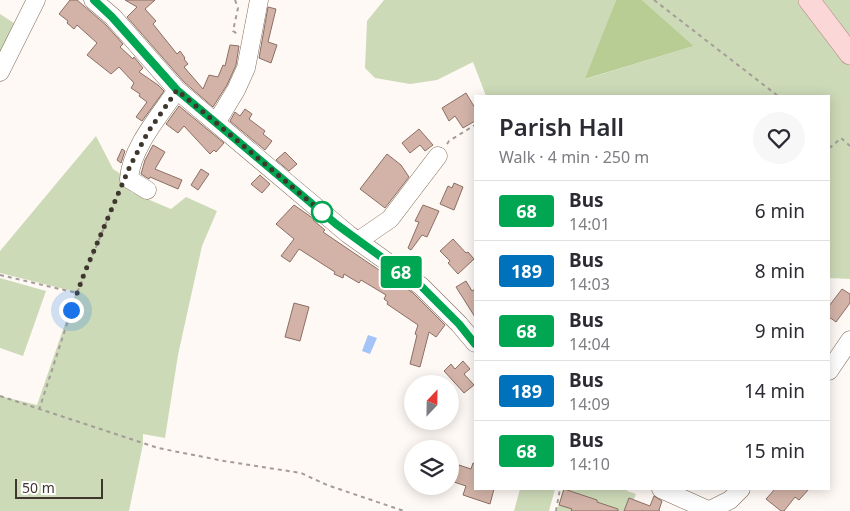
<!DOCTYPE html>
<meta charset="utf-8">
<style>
:root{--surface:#fff;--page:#f7f7f7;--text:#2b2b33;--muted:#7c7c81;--line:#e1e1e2}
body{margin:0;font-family:"Noto Sans",sans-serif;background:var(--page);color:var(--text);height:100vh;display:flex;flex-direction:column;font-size:19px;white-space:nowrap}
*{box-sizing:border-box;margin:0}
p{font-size:16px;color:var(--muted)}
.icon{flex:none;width:28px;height:28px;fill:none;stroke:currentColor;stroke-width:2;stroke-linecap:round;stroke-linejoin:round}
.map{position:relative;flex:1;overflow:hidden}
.side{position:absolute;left:474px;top:95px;width:356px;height:395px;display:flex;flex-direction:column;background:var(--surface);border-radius:0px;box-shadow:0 2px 12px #0003}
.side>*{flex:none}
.badge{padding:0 10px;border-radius:4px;font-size:18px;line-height:32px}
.needle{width:32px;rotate:22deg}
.tools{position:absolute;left:404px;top:375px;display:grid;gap:10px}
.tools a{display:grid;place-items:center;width:55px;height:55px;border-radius:50%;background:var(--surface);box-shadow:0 2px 12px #0003;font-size:25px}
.scale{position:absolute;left:15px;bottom:12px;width:88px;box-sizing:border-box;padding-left:5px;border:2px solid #3f362d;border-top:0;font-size:14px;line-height:18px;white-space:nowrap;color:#3f362d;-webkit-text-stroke:4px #fff;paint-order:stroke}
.you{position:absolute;width:25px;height:25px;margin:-12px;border:4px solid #fff;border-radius:50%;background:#1a73e8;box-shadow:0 0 0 8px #1a73e833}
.map>.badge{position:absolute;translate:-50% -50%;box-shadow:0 0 0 2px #fff}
.round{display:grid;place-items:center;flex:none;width:52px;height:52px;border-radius:26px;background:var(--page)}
.head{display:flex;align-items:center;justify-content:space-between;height:85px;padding:0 25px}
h1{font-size:24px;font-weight:600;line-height:38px}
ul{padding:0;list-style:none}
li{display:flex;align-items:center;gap:15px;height:60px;padding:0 25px;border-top:1px solid var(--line)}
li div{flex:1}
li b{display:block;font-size:19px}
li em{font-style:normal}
li .badge{min-width:55px;font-weight:700;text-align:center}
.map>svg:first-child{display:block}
.green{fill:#cddab8}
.forest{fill:#b8cd94}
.water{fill:#a4c3f6}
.building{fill:#d3b3a8;stroke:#8c6f64}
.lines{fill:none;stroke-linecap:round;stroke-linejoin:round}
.minor-casing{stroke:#806b57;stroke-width:19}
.major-casing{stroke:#b88e8b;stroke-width:22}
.path{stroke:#a49d97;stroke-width:2;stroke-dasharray:4 4;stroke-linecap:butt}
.minor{stroke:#fff;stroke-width:18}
.major{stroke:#fbd8d7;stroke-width:21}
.line-casing{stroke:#fff;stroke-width:11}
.line{stroke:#00a651;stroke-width:8}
.walk{stroke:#3f362d;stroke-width:5;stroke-dasharray:0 9}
.stop-dot{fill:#fff;stroke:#00a651;stroke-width:2.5}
</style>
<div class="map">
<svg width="850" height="511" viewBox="0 0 850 511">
<rect width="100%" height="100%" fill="#fef9f4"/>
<path class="green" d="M 384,0 L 616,0 L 586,79 L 694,46 L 642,0 L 850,0 L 850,279 L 829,278 L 829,96 L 486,96 L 473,62 L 437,80 L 410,84 L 375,78 L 365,68 L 367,21 Z
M 0,14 L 14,23 L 0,52 Z
M 96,136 L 113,169 L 124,176 L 131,192 L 171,209 L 186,197 L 217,211 L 202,246 L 178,355 L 165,438 L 143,434 L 143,444 L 129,511 L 0,511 L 0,396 L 37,405 L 76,292 L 0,273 L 0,251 Z
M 0,278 L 46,291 L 23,356 L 0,348 Z
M 520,489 L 555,489 L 549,511 L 514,511 Z
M 563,489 L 628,489 L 627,491 L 636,494 L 629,511 L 557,511 Z"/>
<path class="forest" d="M 616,0 L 642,0 L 694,46 L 585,79 Z"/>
<path class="water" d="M 368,335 L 377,338 L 370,354 L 362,351 Z"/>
<path class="building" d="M 70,0 L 77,0 L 106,25 L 123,44 L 120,47 L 133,59 L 134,57 L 143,68 L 139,72 L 158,85 L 164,91 L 142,121 L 136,117 L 147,102 L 139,96 L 140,94 L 131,88 L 134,83 L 119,67 L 111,74 L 87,55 L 97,43 L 77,25 L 74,29 L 67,23 L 68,21 L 59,14 Z
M 125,0 L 155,0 L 145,9 L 156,21 L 153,24 L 177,54 L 180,51 L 185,58 L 184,59 L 188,64 L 184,67 L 203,89 L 209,75 L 218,77 L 223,65 L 225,66 L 230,45 L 239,46 L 236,65 L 227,85 L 213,107 L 184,82 L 127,17 L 137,7 Z
M 268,7 L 276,9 L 268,42 L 277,45 L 271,63 L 259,58 Z
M 466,93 L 475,108 L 475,121 L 463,128 L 455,116 L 449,121 L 442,108 Z
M 179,106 L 224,143 L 216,152 L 214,150 L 210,154 L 184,126 L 178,133 L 166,124 Z
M 245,109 L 252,114 L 249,119 L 265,131 L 263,134 L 272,141 L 265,150 L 230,121 L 235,112 L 240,116 Z
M 419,129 L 433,145 L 425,151 L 420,145 L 410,153 L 402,143 Z
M 153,145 L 165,152 L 155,169 L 182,180 L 178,189 L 150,177 L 149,179 L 141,174 L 145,160 Z
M 122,149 L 125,151 L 121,163 L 117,160 Z
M 285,152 L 297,164 L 289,171 L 276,160 Z
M 387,154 L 401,165 L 409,177 L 385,208 L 360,189 Z
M 201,169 L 209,174 L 198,190 L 191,185 Z
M 260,175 L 270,184 L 262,193 L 251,184 Z
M 454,183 L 463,187 L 454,210 L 440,204 L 448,186 L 452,188 Z
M 294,205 L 314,219 L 313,220 L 325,230 L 323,232 L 413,293 L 445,325 L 436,337 L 429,332 L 420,367 L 410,364 L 417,335 L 415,334 L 418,325 L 387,304 L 388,302 L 384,299 L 386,295 L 361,280 L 359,283 L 344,274 L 343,278 L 334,274 L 335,272 L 299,249 L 290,262 L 281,256 L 294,239 L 276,224 Z
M 423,205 L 439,211 L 427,237 L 422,235 L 411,250 L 408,248 L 419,222 L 415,221 Z
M 453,239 L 466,253 L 468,252 L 474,259 L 458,274 L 448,263 L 450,261 L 440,251 Z
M 466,281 L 472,291 L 475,289 L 475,317 L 456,287 Z
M 842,289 L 850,294 L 850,303 L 836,322 L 829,317 L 829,306 Z
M 294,303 L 309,307 L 300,341 L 285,337 Z
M 463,361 L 470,369 L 464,374 L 474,385 L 464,393 L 444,371 L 451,364 L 455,369 Z
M 473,463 L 475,464 L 475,489 L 494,489 L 490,504 L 463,495 L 466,486 L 454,482 L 459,465 L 471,469 Z
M 564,489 L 597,500 L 597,502 L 618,509 L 618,511 L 571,511 L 572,509 L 559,505 Z
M 775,489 L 809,489 L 799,500 L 795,497 L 784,511 L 781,511 L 766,499 Z
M 654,496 L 662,501 L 659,510 L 660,511 L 624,511 L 629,498 L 650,506 Z"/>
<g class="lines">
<g class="minor-casing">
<path id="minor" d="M 93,0 L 113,17 L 177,90 L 348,234 L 421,286 L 459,324 L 475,343
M 0,72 L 36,0
M 216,123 L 236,90 L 246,68 L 259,0
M 147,190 L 129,179 C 131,148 160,115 177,90
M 358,241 L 390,219 L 438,156
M 829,371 L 850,340
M 661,489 L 710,511
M 710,510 L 730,500 L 741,489"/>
</g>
<g class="major-casing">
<path id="major" d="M 809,0 L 850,54"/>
</g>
<path class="path" d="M 235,0 L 238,8 L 233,31 L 239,35
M 654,0 L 778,96
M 447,144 L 449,141 L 475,125
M 829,146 L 831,147 L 841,138 L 850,146
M 0,275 L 77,293 L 120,189
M 0,396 L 158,448 L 224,461 L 301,473 L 327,485 L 404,511
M 39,410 L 77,293
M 556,511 L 560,489"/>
<use href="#minor" class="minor"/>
<use href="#major" class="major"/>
</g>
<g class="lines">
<g class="line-casing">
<path id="line" d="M 94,0 L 112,17 L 177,90 L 336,224 L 421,286 L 459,324 L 475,344"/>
</g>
<use href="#line" class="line"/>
<path class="walk" d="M 71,310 L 84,274 L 130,166 L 148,132 L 177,90 L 322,212"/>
</g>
<circle class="stop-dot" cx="322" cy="212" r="10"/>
</svg>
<div class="tools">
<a><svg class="needle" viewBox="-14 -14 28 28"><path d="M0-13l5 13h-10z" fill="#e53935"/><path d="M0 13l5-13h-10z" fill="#7c7c81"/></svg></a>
<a><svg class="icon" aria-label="layers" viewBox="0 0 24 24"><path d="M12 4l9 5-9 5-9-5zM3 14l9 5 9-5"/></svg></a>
</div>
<div class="scale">50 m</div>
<div class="you" style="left:71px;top:310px"></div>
<b class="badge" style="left:401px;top:272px;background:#00a651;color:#fff">68</b>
<section class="side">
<div class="head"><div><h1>Parish Hall</h1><p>Walk · 4 min · 250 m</p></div><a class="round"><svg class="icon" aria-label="heart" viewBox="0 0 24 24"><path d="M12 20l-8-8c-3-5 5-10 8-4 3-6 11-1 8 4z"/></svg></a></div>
<ul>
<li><span class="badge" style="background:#00a651;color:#fff">68</span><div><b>Bus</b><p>14:01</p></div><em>6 min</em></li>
<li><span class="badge" style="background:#0072bc;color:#fff">189</span><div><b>Bus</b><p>14:03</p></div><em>8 min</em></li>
<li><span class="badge" style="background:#00a651;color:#fff">68</span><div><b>Bus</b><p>14:04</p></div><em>9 min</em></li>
<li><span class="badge" style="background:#0072bc;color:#fff">189</span><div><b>Bus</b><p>14:09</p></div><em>14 min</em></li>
<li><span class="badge" style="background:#00a651;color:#fff">68</span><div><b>Bus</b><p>14:10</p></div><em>15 min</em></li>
</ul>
</section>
</div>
